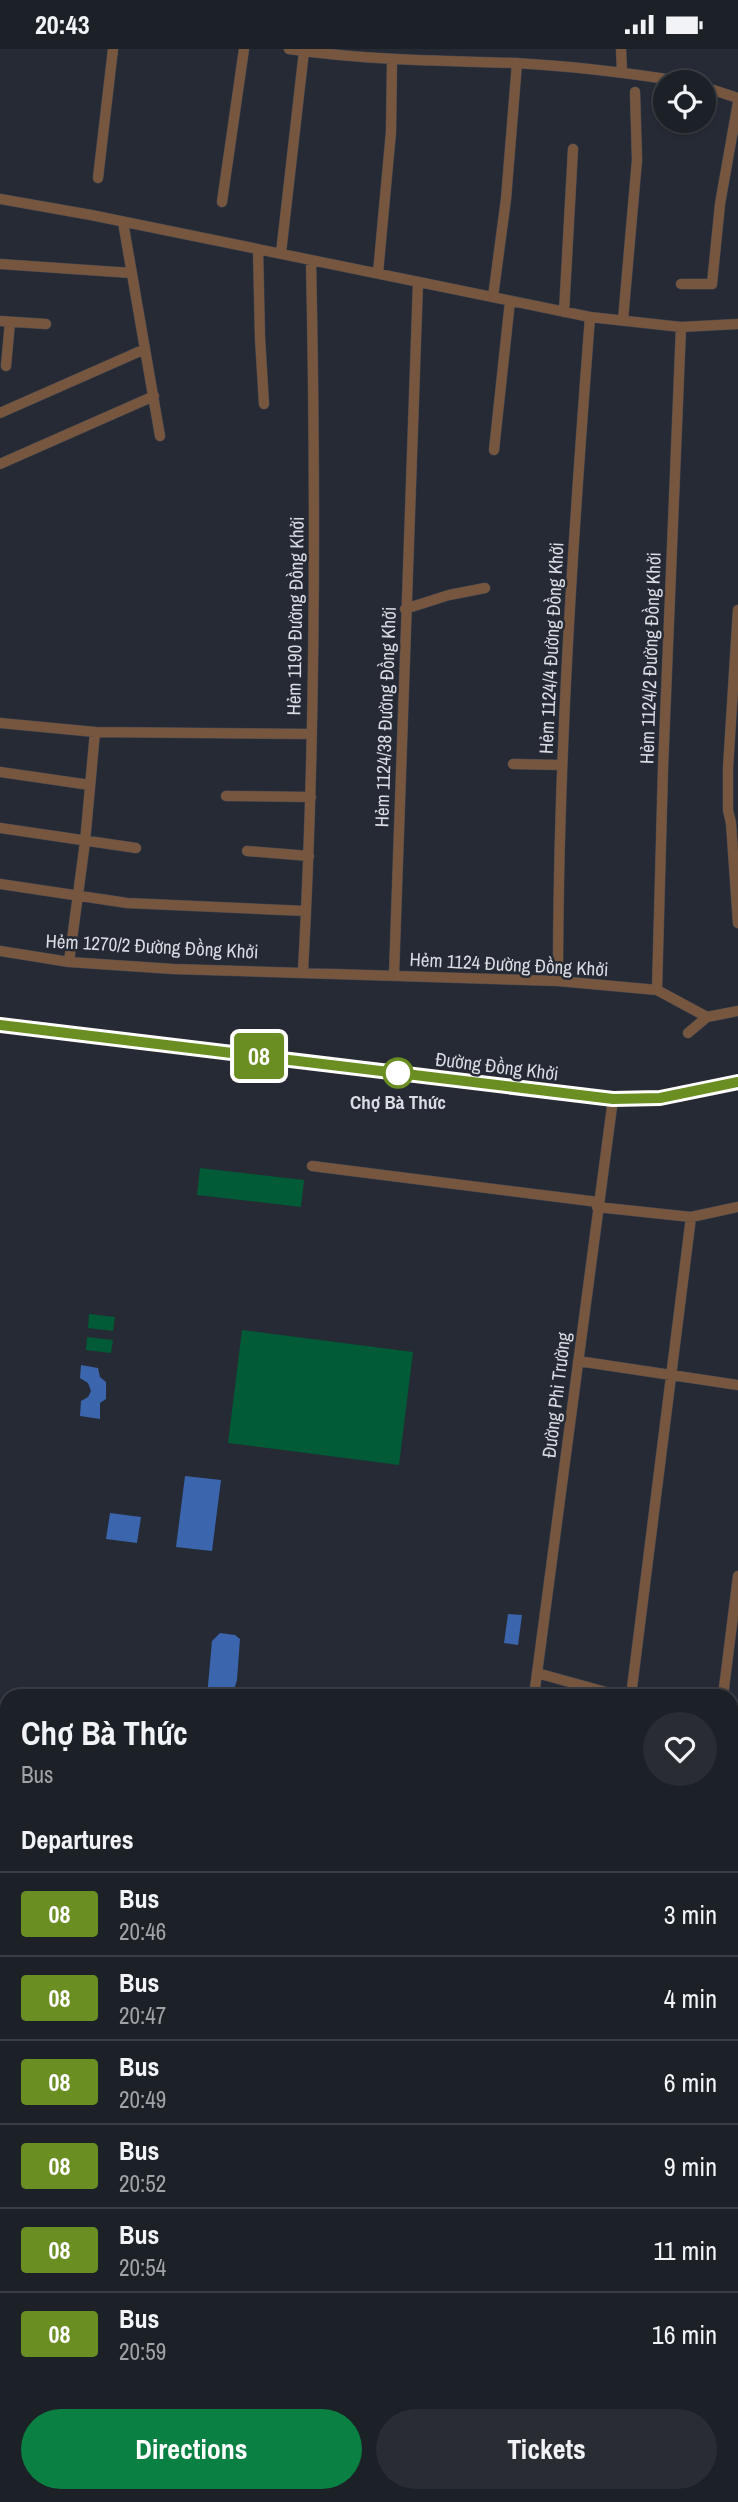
<!DOCTYPE html>
<meta charset="utf-8">
<style>
:root{--surface:#1c2027;--page:#292d33;--text:#f1f3f6;--muted:#a0a3a7;--line:#3a3e44;--accent:#0b8043}
body{margin:0;font-family:"Archivo Narrow",sans-serif;background:var(--page);color:var(--text);height:100vh;display:flex;flex-direction:column;font-size:26px;white-space:nowrap}
*{box-sizing:border-box;margin:0}
p{font-size:23px;color:var(--muted)}
.icon{flex:none;width:38px;height:38px;fill:none;stroke:currentColor;stroke-width:2;stroke-linecap:round;stroke-linejoin:round}
.map{position:relative;flex:1;overflow:hidden}
.panel{position:absolute;left:0px;top:1640px;width:738px;height:814px;display:flex;flex-direction:column;background:var(--surface);border-radius:21px 21px 0 0;box-shadow:0 2px 5px #0004,0 0 0 2px var(--line)}
.panel>*{flex:none}
.badge{padding:0 14px;border-radius:5px;font-size:24px;line-height:46px}
.fabs{position:absolute;left:653px;top:21px;display:grid;gap:14px}
.fabs a{display:grid;place-items:center;width:63px;height:63px;border-radius:50%;background:var(--surface);box-shadow:0 2px 5px #0004,0 0 0 2px var(--line);font-size:35px}
.map>.badge{position:absolute;translate:-50% -50%;box-shadow:0 0 0 4px #fff}
h2{padding:0 21px;font-size:26px;line-height:63px}
.round{display:grid;place-items:center;flex:none;width:74px;height:74px;border-radius:37px;background:var(--page)}
.summary{display:flex;align-items:center;justify-content:space-between;height:119px;padding:0 21px}
h1{font-size:33px;font-weight:800;line-height:52px}
.button{display:flex;gap:14px;margin-top:auto;padding:14px 21px}
.button a{flex:1;height:80px;border-radius:42px;background:var(--accent);color:#fff;font-size:28px;font-weight:800;line-height:80px;text-align:center}
.button a+a{background:var(--page);color:var(--text)}
ul{padding:0;list-style:none}
li{display:flex;align-items:center;gap:21px;height:84px;padding:0 21px;border-top:2px solid var(--line)}
li div{flex:1}
li b{display:block;font-size:26px}
li em{font-style:normal}
li .badge{min-width:77px;font-weight:700;text-align:center}
.status{display:flex;justify-content:space-between;align-items:center;height:49px;padding:0 35px;background:var(--surface);direction:ltr}
.status svg{height:19px;fill:currentColor}
.map>svg:first-child{display:block}
.green{fill:#005b36}
.water{fill:#3b65ad}
.lines{fill:none;stroke-linecap:round;stroke-linejoin:round}
.minor-casing{stroke:#434650;stroke-width:11}
.major-casing{stroke:#434650;stroke-width:14}
.minor{stroke:#76563e;stroke-width:10}
.major{stroke:#c07f4d;stroke-width:12}
.line-casing{stroke:#fff;stroke-width:16}
.line{stroke:#6b8e23;stroke-width:10}
.stop-dot{fill:#fff;stroke:#6b8e23;stroke-width:3.5}
.labels{text-anchor:middle;dominant-baseline:central;stroke-width:5;stroke-linejoin:round;paint-order:stroke}
.street-label{font-size:19px;fill:#d9dce2;stroke:#262a34}
.stop-label{font-size:19px;font-weight:bold;fill:#d9dce2;stroke:#262a34}
</style>
<div class="status"><b>20:43</b><svg viewBox="0 0 49 12"><path d="M0 12V9h3v3zM5 12V6h3v6zM10 12V3h3v9zM15 12V0h3v12zM26 1h20v11H26zM47 4h2v5h-2z"/></svg></div>
<div class="map">
<svg width="738" height="2453" viewBox="0 0 738 2453">
<rect width="100%" height="100%" fill="#262a34"/>
<path class="green" d="M 200,1119 L 304,1131 L 301,1158 L 197,1146 Z
M 89,1265 L 115,1268 L 113,1282 L 88,1279 Z
M 242,1281 L 413,1303 L 399,1416 L 228,1394 Z
M 87,1288 L 113,1291 L 111,1304 L 86,1301 Z"/>
<path class="water" d="M 81,1316 L 98,1319 L 100,1328 L 106,1333 L 106,1350 L 100,1354 L 100,1370 L 80,1367 L 81,1352 L 88,1348 L 91,1342 L 88,1334 L 80,1329 Z
M 185,1427 L 221,1431 L 212,1502 L 176,1498 Z
M 110,1464 L 141,1468 L 137,1494 L 106,1490 Z
M 508,1565 L 522,1566 L 518,1596 L 504,1594 Z
M 220,1584 L 235,1586 L 240,1590 L 237,1631 L 232,1647 L 207,1647 L 212,1592 Z"/>
<g class="lines">
<g class="minor-casing">
<path id="minor" d="M 289,0 C 364,11 439,12 515,14 C 572,17 629,24 686,33
M 621,0 L 622,23
M 704,38 L 738,49
M 98,129 L 113,0
M 0,150 L 91,166 L 590,268 L 681,278 L 738,275
M 222,153 L 244,0
M 123,173 L 160,387
M 258,200 L 260,289 L 264,355
M 281,204 L 304,2
M 0,215 L 131,224
M 378,224 L 391,83 L 392,11
M 681,235 L 712,235 L 720,155 L 738,53
M 493,248 L 506,150 L 517,14
M 564,263 L 573,100
M 623,271 L 637,111 L 635,43
M 0,272 L 46,275
M 6,317 L 10,273
M 0,364 L 145,300
M 494,401 L 510,252
M 0,415 L 154,347
M 405,560 L 449,546 L 485,539
M 738,561 L 728,719 L 728,761 L 731,774 L 738,874
M 0,674 L 95,683 L 311,685
M 513,715 L 562,716
M 0,723 L 90,736
M 226,747 L 311,748
M 0,779 L 136,799
M 247,802 L 309,807
M 0,835 L 127,854 L 306,862
M 0,902 L 69,913 L 173,920 L 558,932 L 657,941 L 707,968
M 69,913 L 85,793 L 95,683
M 303,922 C 316,686 316,448 311,211
M 394,926 L 418,233
M 558,932 C 558,711 573,489 590,268
M 657,941 L 663,719 L 681,278
M 688,984 L 707,968 L 738,962
M 312,1117 L 598,1153
M 597,1158 L 691,1168 L 738,1158
M 578,1312 L 738,1336
M 537,1624 L 620,1647
M 534,1647 L 613,1050
M 631,1647 L 691,1168
M 723,1647 L 738,1527
M 732,1677 L 738,1679
M 732,1778 L 738,1780
M 732,1879 L 738,1881
M 732,1963 L 738,1938
M 732,1972 L 738,1973
M 0,2074 L 7,2075
M 732,2079 L 738,2078
M 732,2177 L 738,2175
M 0,2199 L 7,2226
M 732,2235 L 738,2279
M 0,2312 L 7,2312
M 732,2410 L 738,2408
M 213,2446 L 214,2453
M 502,2446 L 504,2453
M 13,2453 L 13,2446
M 312,2453 L 318,2446
M 522,2453 L 542,2446"/>
</g>
<g class="major-casing">
<path id="major" d="M 0,976 L 613,1050 L 660,1049 L 738,1033"/>
</g>
<use href="#minor" class="minor"/>
<use href="#major" class="major"/>
</g>
<g class="lines">
<g class="line-casing">
<path id="line" d="M 0,976 L 613,1050 L 660,1049 L 738,1033"/>
</g>
<use href="#line" class="line"/>
</g>
<circle class="stop-dot" cx="398" cy="1024" r="14"/>
<g class="labels">
<g class="street-label">
<text transform="translate(295 567) rotate(-89)">Hẻm 1190 Đường Đồng Khởi</text>
<text transform="translate(551 599) rotate(-87)">Hẻm 1124/4 Đường Đồng Khởi</text>
<text transform="translate(650 609) rotate(-88)">Hẻm 1124/2 Đường Đồng Khởi</text>
<text transform="translate(385 668) rotate(-88)">Hẻm 1124/38 Đường Đồng Khởi</text>
<text transform="translate(152 897) rotate(3)">Hẻm 1270/2 Đường Đồng Khởi</text>
<text transform="translate(509 915) rotate(3)">Hẻm 1124 Đường Đồng Khởi</text>
<text transform="translate(497 1017) rotate(7)">Đường Đồng Khởi</text>
<text transform="translate(556 1346) rotate(-83)">Đường Phi Trường</text>
</g>
<g class="stop-label">
<text x="398" y="1053">Chợ Bà Thức</text>
</g>
</g>
</svg>
<div class="fabs">
<a><svg class="icon" aria-label="locate" viewBox="0 0 24 24"><circle cx="12" cy="12" r="6"/><path d="M12 2v4M12 18v4M2 12h4M18 12h4"/></svg></a>
</div>
<b class="badge" style="left:259px;top:1007px;background:#6b8e23;color:#fff">08</b>
<section class="panel">
<div class="summary"><div><h1>Chợ Bà Thức</h1><p>Bus</p></div><a class="round"><svg class="icon" aria-label="heart" viewBox="0 0 24 24"><path d="M12 20l-8-8c-3-5 5-10 8-4 3-6 11-1 8 4z"/></svg></a></div>
<h2>Departures</h2>
<ul>
<li><span class="badge" style="background:#6b8e23;color:#fff">08</span><div><b>Bus</b><p>20:46</p></div><em>3 min</em></li>
<li><span class="badge" style="background:#6b8e23;color:#fff">08</span><div><b>Bus</b><p>20:47</p></div><em>4 min</em></li>
<li><span class="badge" style="background:#6b8e23;color:#fff">08</span><div><b>Bus</b><p>20:49</p></div><em>6 min</em></li>
<li><span class="badge" style="background:#6b8e23;color:#fff">08</span><div><b>Bus</b><p>20:52</p></div><em>9 min</em></li>
<li><span class="badge" style="background:#6b8e23;color:#fff">08</span><div><b>Bus</b><p>20:54</p></div><em>11 min</em></li>
<li><span class="badge" style="background:#6b8e23;color:#fff">08</span><div><b>Bus</b><p>20:59</p></div><em>16 min</em></li>
</ul>
<div class="button"><a>Directions</a><a>Tickets</a></div>
</section>
</div>
